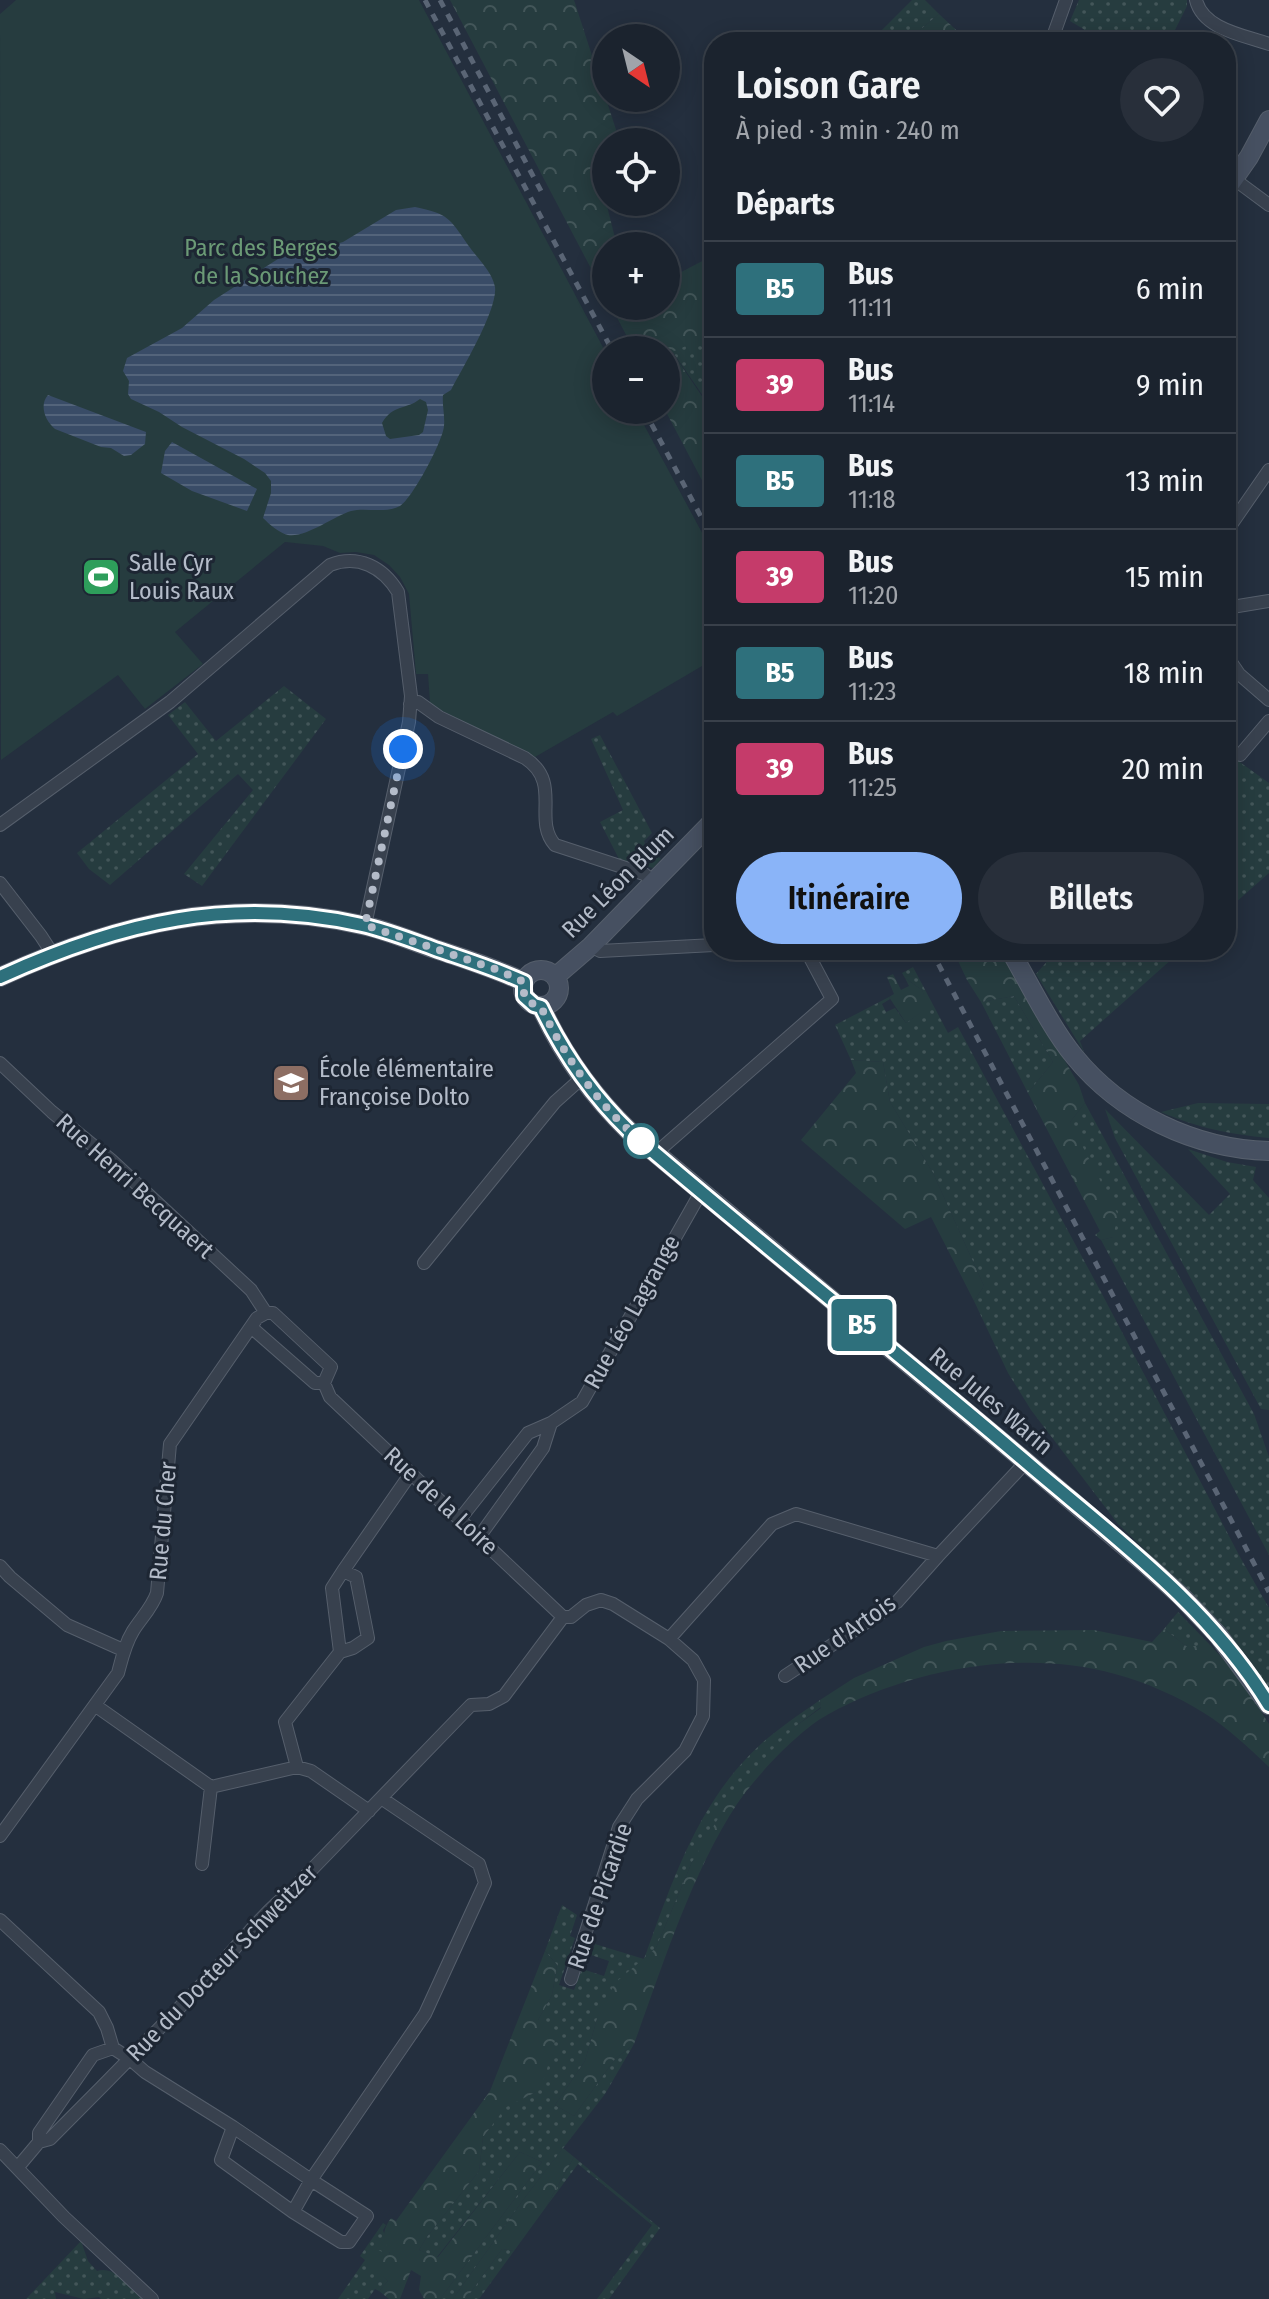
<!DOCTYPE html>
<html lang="fr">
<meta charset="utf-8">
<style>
:root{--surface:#1b232e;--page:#282f3a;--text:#f1f3f6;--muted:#a0a4aa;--line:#39404a;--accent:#8ab4f8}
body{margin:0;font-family:"Fira Sans Condensed",sans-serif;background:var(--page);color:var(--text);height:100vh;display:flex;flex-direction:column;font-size:30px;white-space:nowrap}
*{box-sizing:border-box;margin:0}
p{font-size:26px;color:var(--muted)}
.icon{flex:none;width:44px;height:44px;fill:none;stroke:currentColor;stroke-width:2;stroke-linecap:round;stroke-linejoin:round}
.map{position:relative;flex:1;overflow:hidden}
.sheet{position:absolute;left:704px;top:32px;width:532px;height:928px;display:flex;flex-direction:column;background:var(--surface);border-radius:32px;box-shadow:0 4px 20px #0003,0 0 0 2px var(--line)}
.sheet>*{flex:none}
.badge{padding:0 16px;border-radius:6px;font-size:28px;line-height:52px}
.needle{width:52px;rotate:145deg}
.tools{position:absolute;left:592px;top:24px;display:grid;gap:16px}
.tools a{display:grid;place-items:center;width:88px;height:88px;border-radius:50%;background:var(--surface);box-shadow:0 4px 20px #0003,0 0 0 2px var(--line);font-size:40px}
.you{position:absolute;width:40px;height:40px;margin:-20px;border:6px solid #fff;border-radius:50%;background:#1a73e8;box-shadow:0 0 0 12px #1a73e833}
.map>.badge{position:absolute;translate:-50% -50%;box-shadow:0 0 0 4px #fff}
h2{padding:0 32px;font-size:30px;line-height:72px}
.round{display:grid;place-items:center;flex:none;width:84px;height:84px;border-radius:42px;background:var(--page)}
.head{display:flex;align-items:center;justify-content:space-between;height:136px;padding:0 32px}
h1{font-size:38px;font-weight:600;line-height:60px}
.button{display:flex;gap:16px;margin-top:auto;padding:16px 32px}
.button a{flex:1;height:92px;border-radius:48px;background:var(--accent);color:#111;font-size:32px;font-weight:600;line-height:92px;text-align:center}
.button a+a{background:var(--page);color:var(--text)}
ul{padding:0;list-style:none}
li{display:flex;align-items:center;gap:24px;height:96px;padding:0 32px;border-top:2px solid var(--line)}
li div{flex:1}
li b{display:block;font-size:30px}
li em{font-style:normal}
li .badge{min-width:88px;font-weight:700;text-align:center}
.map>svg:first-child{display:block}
.grass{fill:url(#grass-dots)}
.forest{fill:url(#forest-crowns)}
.park{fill:#263c3f}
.water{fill:url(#water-rules);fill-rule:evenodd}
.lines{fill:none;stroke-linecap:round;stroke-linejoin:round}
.street-casing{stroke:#565f6c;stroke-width:14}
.secondary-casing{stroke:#565f6c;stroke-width:20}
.street{stroke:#38414e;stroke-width:12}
.secondary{stroke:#465061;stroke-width:18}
.rail{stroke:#5a6575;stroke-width:5;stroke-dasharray:8 8;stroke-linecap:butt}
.line-casing{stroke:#fff;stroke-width:18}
.line{stroke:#2e707c;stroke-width:12}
.walk{stroke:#b4bcc9;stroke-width:8;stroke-dasharray:0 14.4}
.stop-dot{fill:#fff;stroke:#2e707c;stroke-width:4}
.labels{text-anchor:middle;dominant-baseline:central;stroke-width:6;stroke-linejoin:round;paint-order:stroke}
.park-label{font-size:24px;fill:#6b9a76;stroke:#1d2633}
.poi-label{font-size:24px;fill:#b4bcc9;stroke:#1d2633;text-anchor:start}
.street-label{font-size:24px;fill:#b4bcc9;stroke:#1d2633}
</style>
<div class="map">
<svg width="1269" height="2299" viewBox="0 0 1269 2299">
<defs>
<pattern id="grass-dots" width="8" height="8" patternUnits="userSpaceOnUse" patternTransform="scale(2)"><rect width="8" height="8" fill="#263c3f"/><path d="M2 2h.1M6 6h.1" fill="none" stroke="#435659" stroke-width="1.8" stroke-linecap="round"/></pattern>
<pattern id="forest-crowns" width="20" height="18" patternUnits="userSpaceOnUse" patternTransform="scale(2)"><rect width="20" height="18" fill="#263c3f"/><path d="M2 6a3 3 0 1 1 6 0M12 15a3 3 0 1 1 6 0" fill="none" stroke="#435659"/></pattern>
<pattern id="water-rules" width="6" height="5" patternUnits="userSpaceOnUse" patternTransform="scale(2)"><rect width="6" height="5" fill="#394c67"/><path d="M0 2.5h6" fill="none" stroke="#53647b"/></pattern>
</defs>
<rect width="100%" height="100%" fill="#242f3e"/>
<path class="grass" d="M 912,0 L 925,0 L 939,14 L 912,37 L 900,32 L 878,34 Z
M 1079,0 L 1187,0 L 1187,6 L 1169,42 L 1105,42 L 1070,21 Z
M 714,334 L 710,373 L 710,406 L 672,351 Z
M 284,686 L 326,719 L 202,886 L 184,874 L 253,790 L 238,774 L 110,885 L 89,869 L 77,853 L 198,754 L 168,715 L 185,702 L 216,741 Z
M 600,735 L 652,833 L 644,841 L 645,843 L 643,846 L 647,854 L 652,850 L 661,859 L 653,868 L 619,859 L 600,822 L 623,810 L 591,739 Z
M 1230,755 L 1269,783 L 1269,873 L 1226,911 L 1226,759 Z
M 1057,950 L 1182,950 L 1080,1041 L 1084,1052 L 1036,974 Z
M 913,967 L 948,1033 L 958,1027 L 1101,1292 L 1240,1557 L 1269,1608 L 1269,1689 L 1246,1655 L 1193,1596 L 1118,1524 L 1031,1410 L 1008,1373 L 974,1301 L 984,1286 L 933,1173 L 890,1102 L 883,1062 L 851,1060 L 835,1025 L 889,997 L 890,999 L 882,1004 L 886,1012 L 895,1008 L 906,1023 L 928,1007 L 922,990 L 905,978 L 902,973 Z
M 1014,996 L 1053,1062 L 1028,1093 L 981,1002 Z
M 1085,1103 L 1254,1414 L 1269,1457 L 1269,1555 L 1101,1240 L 1113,1237 L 1070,1122 Z
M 1198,1103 L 1269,1104 L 1269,1138 C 1229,1134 1198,1128 1161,1112 Z
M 1105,1109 L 1209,1215 L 1230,1194 L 1188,1149 L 1227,1162 L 1256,1167 L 1253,1180 L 1269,1198 L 1269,1410 L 1261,1409 L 1115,1138 Z
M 1178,1612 L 1211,1646 L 1186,1646 L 1164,1629 Z
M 820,1700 L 821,1707 L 796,1726 L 692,1862 L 656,1948 L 644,1959 L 597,2019 L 585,2061 L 555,2105 L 574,2116 L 615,2059 L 634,2044 L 605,2094 L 523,2200 L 453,2299 L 440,2299 L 542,2162 L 520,2152 L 437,2257 L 419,2250 L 426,2238 L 479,2171 L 483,2137 L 506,2106 L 536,2092 L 538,2020 L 552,1995 L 557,1965 L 545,1951 L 562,1905 L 577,1915 L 570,1936 L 575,1938 L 559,1985 L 574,1990 L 582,1969 L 604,1976 L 609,1961 L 591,1955 L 595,1944 L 644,1959 C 672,1882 698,1801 761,1744 C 779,1728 800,1714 820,1700 Z
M 574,2157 L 660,2228 L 609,2299 L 597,2299 L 652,2225 L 578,2164 L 546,2207 Z
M 383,2223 L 386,2225 L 383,2230 L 390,2252 L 379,2272 L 388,2281 L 379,2291 L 375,2289 L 368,2299 L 338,2299 L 365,2260 L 360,2256 Z
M 81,2241 L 88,2261 L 97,2271 C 115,2265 130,2287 142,2299 L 101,2299 L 99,2297 L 84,2299 L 55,2292 L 56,2299 L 26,2299 Z
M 502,2249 L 514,2251 L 479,2299 L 466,2299 Z"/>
<path class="forest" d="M 450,0 L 574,0 L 620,142 L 606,142 L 606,202 L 617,246 L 606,246 L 606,297 Z
M 939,14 L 969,42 L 870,42 C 882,30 897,31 912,37 Z
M 710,257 L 714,258 L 714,334 L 672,352 L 714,414 L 714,503 L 665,410 L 666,350 L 634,350 L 611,306 L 666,306 L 666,280 Z
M 953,950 L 1000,950 L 1079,1085 L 1085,1103 L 1070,1122 L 1118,1215 L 1113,1237 L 1101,1240 L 1095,1235 L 1100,1231 L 1028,1093 L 1053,1062 L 1014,996 L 981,1002 L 967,980 Z
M 893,974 L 901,990 L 909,986 L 905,978 L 922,990 L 929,1007 L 906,1023 L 889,997 L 894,994 L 887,977 Z
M 851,1060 L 883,1062 L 890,1102 L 933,1173 L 984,1286 L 974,1301 L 931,1217 L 905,1229 L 801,1140 L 856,1073 Z
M 1164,1629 L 1186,1646 L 1211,1646 L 1237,1674 L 1269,1724 L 1269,1767 C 1249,1748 1227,1727 1204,1713 C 1177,1696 1145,1682 1115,1674 C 1023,1648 910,1669 827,1715 C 798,1731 756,1776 737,1804 C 691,1874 663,1965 634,2044 L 615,2059 L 574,2116 L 555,2105 L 585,2061 L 597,2019 L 615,1983 L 656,1948 L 692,1862 L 731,1797 L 771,1751 L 796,1726 L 821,1708 L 820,1700 L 854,1678 L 924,1647 L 946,1641 L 1001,1631 L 1094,1630 L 1152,1642 Z
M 545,1951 L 557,1965 L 552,1995 L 538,2020 L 556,2037 L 545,2076 L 536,2092 L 506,2107 L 483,2137 L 479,2171 L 426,2238 L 419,2250 L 438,2257 L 520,2152 L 542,2162 L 440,2299 L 424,2299 L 419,2290 L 421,2276 L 411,2270 L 400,2299 L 389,2299 L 379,2291 L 388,2281 L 379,2273 L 371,2271 L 369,2264 L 365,2260 L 375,2249 L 388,2254 L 390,2253 C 382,2239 382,2231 391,2218 L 396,2221 L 490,2091 Z
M 563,2148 L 574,2157 L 546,2207 L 514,2251 L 502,2249 L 466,2299 L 453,2299 L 523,2200 Z"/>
<path class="park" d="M 16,0 L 419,0 L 606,353 L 606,410 L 636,410 L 714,555 L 714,659 L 617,716 L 613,712 L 535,757 L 444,712 L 430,703 L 428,674 L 416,674 L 409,594 L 400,577 L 389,565 L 374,555 L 356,552 L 340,553 L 323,546 L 285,542 L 175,632 L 203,664 L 145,709 L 118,675 L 1,760 L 0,14 Z"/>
<path class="water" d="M 415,207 C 448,214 449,217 468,245 C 477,258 492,271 495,287 C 498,309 462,369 451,390 L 443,395 C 442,405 445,416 444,426 C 443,441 412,499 400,506 C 385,514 365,507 351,511 C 334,516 306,538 288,535 C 279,533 269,524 263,518 L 271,493 L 271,481 L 265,473 L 244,459 L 182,427 L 159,412 L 131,399 L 128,394 L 129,381 L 123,371 L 127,358 L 182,328 L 214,300 L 292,250 L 305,247 L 329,246 L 343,242 L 396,210 ZM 420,399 L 426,402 L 428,410 L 423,432 L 419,435 L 390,439 L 386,436 L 382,423 C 393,404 406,410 420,399 Z
M 48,395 L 146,432 L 145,444 L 131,455 L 124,456 L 111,448 L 101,447 L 55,429 C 45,421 39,405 48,395 Z
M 172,442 L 257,489 L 247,511 L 192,491 L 161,473 L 165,451 Z"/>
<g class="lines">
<g class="street-casing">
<path id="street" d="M 1196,0 C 1203,29 1243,35 1269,44
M 1051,42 L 1066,0
M 1234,179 L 1269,205
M 1226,532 L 1269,470
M 1226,608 L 1269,601
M 1226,655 L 1239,674 L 1269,700
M 410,704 L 418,702 L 439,717 L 525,758 C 563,783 532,819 555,845 L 644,874 L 654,882
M 1240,755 L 1269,721
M 0,825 L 170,702 L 330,565 C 358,554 383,567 398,592 L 411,696 L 409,722 L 365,925
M 0,883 L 41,936 L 52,953
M 591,946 L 600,951 L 714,945
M 0,1063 L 52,1112 L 111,1160 L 251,1290 L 266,1313
M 656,1153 L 832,999 L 806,950
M 424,1263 L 555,1102 L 583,1077
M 324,1383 L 330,1397 L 563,1617
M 551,1423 L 582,1402 L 701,1192
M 460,1519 L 528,1433 L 551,1423 L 543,1448 L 479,1537
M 0,1566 L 10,1577 L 67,1625 L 123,1650
M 343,1571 L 411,1473
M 563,1617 L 571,1617 L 586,1605 L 601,1600 L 613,1604 L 669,1639 L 693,1660 L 704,1680 L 703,1716 L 685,1751 L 637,1799 L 619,1827 L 571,1979
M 669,1639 L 772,1524 L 796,1514 L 938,1556 L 1026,1462
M 785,1676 L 897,1602 L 938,1556
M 96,1706 L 211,1787 L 297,1767 L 311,1771 L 369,1811
M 297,1767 L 285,1722 L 340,1652 L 332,1588 L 343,1571 L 356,1577 L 368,1638 L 353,1648 L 340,1652
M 0,1836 L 118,1673 C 122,1658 125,1644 133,1631 C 141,1618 152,1608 157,1593 L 170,1444 L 257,1318 L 266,1313 L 273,1313 L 331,1367 L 324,1383 L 315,1383 L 251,1327
M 202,1864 L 211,1787
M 0,1920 L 99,2012 L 107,2028 L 113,2048 L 130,2059 L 145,2072 L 233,2127 L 311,2180 L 293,2212 L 221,2160 L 233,2127
M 39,2142 L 39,2133 L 93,2055 L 113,2048
M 0,2150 L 64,2217 L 152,2299
M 18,2167 L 39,2142 L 50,2139 C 104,2085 157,2031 210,1976 C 237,1947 260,1916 291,1891 L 471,1705 L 489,1704 L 504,1696 L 563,1617
M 293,2212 L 341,2242 L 349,2242 L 367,2216 L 311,2180 L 425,2014 L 485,1883 L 479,1864 L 381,1798"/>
</g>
<g class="secondary-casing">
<path id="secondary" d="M 1226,190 L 1249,157 L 1269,120
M 1010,950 C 1029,983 1051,1028 1074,1056 C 1121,1114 1195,1149 1269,1151
M523 988a18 18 0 1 1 36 0a18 18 0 1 1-36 0Z
M 0,977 C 120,922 231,896 362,925 C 386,930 409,940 432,948 C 463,958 494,968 524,982
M 555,977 L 591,946 L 714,820
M 541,1007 C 562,1053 592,1095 629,1131 L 1026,1462 L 1149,1567 L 1182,1597 L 1218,1635 L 1269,1705"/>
</g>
<use href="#street" class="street"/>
<use href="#secondary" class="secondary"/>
<path class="rail" d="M 425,0 L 612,350
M 440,0 L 541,191
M 644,410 L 714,541
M 931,950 L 1269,1592"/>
</g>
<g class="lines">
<g class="line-casing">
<path id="line" d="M 0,977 C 121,922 230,896 362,925 C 388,931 413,941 438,950 C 467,960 496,969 524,982 L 524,996 L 534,1005 L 541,1007 C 563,1053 592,1095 629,1131 C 764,1247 904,1357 1039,1473 C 1122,1543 1212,1611 1269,1705"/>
</g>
<use href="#line" class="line"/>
<path class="walk" d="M 403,749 L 365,925 L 498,970 L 524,982 L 524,996 L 534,1005 L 541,1007 C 565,1057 598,1105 641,1141"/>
</g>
<defs>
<g id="stadium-square" transform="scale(2)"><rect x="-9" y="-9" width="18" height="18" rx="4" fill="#2e9e5b" stroke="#1d2633"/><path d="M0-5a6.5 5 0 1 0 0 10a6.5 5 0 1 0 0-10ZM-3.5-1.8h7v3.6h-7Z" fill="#fff"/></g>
<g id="school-square" transform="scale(2)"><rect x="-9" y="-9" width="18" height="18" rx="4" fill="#8d6e63" stroke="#1d2633"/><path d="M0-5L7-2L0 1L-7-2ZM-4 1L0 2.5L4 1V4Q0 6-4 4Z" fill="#fff"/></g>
</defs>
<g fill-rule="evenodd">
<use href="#stadium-square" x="101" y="577"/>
<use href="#school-square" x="291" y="1083"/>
</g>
<circle class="stop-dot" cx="641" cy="1141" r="16"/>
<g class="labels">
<g class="park-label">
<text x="261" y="248">Parc des Berges<tspan x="261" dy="28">de la Souchez</tspan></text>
</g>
<g class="poi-label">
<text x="129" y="563">Salle Cyr<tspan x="129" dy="28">Louis Raux</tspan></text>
<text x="319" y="1069">École élémentaire<tspan x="319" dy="28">Françoise Dolto</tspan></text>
</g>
<g class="street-label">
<text transform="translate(618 882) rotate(-45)">Rue Léon Blum</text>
<text transform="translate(135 1186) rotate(42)">Rue Henri Becquaert</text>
<text transform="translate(632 1312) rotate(-61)">Rue Léo Lagrange</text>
<text transform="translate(991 1401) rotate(40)">Rue Jules Warin</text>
<text transform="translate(441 1501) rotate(43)">Rue de la Loire</text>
<text transform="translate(163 1521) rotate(-85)">Rue du Cher</text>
<text transform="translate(845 1634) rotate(-35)">Rue d'Artois</text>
<text transform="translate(600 1896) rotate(-71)">Rue de Picardie</text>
<text transform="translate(222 1963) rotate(-46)">Rue du Docteur Schweitzer</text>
</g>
</g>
</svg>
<div class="tools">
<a><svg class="needle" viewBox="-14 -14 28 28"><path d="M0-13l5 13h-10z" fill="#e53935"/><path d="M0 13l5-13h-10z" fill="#a0a4aa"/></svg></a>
<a><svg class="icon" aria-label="locate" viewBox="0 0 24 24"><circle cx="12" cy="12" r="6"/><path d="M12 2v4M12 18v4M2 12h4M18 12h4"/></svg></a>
<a>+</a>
<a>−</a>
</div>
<div class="you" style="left:403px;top:749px"></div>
<b class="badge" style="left:862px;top:1325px;background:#2e707c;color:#fff">B5</b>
<section class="sheet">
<div class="head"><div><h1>Loison Gare</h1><p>À pied · 3 min · 240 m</p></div><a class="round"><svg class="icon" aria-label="heart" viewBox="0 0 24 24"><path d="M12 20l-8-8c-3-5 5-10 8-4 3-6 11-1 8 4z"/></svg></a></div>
<h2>Départs</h2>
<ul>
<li><span class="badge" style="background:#2e707c;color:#fff">B5</span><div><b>Bus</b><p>11:11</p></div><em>6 min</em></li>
<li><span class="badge" style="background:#c53b6a;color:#fff">39</span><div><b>Bus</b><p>11:14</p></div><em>9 min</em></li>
<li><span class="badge" style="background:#2e707c;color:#fff">B5</span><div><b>Bus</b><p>11:18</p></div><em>13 min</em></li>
<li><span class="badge" style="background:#c53b6a;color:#fff">39</span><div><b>Bus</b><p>11:20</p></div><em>15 min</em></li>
<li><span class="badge" style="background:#2e707c;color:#fff">B5</span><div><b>Bus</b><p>11:23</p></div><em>18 min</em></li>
<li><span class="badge" style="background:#c53b6a;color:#fff">39</span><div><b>Bus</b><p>11:25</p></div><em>20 min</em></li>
</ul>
<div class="button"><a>Itinéraire</a><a>Billets</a></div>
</section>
</div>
